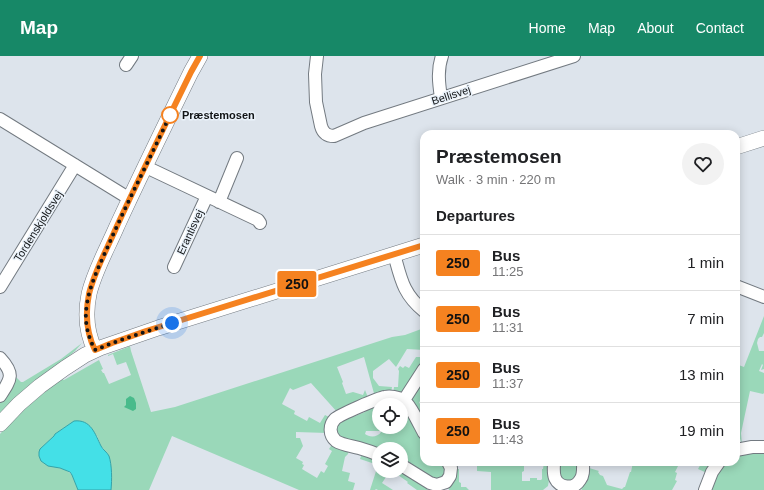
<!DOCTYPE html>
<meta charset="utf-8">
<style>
:root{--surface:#fff;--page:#f2f2f2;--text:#202124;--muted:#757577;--line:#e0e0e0;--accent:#178867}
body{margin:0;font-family:Arial,sans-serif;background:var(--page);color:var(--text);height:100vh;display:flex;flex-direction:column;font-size:15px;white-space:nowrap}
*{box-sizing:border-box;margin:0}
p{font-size:13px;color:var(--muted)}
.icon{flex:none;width:22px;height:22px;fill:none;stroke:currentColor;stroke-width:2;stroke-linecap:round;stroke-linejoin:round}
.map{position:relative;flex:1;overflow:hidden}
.drawer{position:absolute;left:420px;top:74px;width:320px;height:336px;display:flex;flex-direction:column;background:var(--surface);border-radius:12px;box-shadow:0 2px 10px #0003}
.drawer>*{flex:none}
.badge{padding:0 8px;border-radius:3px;font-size:14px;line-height:26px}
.fabs{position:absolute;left:372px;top:342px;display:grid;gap:8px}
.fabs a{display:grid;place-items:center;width:36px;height:36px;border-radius:50%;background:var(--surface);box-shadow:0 2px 10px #0003;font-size:20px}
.you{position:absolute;width:20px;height:20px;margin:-10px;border:3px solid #fff;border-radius:50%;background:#1a73e8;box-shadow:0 0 0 6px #1a73e833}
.map>.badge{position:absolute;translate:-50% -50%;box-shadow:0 0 0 2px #fff}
h2{padding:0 16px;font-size:15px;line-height:36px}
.round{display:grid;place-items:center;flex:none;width:42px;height:42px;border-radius:21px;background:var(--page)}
.overview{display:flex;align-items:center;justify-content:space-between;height:68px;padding:0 16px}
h1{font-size:19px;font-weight:600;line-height:30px}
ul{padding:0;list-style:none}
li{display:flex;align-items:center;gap:12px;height:56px;padding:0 16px;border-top:1px solid var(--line)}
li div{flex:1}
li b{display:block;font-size:15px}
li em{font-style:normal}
li .badge{min-width:44px;font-weight:700;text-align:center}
header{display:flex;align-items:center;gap:24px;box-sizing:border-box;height:56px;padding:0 20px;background:var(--accent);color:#fff}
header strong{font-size:19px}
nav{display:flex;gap:22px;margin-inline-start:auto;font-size:14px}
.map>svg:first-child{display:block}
.green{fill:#9ad8b9;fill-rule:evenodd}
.forest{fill:#48bb8b}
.water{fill:#44e0e7;stroke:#35a3a8}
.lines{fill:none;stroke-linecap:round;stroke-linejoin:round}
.minor-casing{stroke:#737a81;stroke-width:14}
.tertiary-casing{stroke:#737a81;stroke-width:16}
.minor{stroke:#fff;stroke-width:12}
.tertiary{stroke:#fff;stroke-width:15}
.line-casing{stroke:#fff;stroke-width:9}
.line{stroke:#f58220;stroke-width:6}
.walk{stroke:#111416;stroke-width:4;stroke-dasharray:0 7.2}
.stop-dot{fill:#fff;stroke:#f58220;stroke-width:2}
.labels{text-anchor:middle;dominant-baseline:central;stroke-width:3;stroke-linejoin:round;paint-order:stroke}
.street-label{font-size:11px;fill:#111416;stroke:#eaf2fa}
.stop-label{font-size:11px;font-weight:bold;fill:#111416;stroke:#eaf2fa;text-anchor:start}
</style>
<header>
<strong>Map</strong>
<nav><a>Home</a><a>Map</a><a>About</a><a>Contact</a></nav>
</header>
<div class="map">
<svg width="764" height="434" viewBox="0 0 764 434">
<rect width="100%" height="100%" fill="#dde4ec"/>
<path class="green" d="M 764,260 L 764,277 L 762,281 L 760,281 L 758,283 L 757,287 L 759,295 L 764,295 L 764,313 L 761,314 L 763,309 L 762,308 L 759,315 L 764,317 L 764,337 L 763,338 L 750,335 L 741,377 L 742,389 L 736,370 L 736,308 L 744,311 Z
M 424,272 L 424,294 L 407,293 L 396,311 L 389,303 L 373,315 L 373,322 L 379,330 L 392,331 L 391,337 L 375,341 L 364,301 L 337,311 L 343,326 L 342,327 L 346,338 L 353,336 L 363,339 L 365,334 L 369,344 L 338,357 L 311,327 L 293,334 L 290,332 L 282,348 L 295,355 L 294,358 L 307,365 L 309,361 L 320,367 L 325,359 L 331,362 L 327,377 L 296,376 L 296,382 L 300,382 L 303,390 L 296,402 L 303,406 L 302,408 L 304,409 L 302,413 L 317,422 L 321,415 L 324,417 L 328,410 L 325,408 L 332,395 L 329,393 L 333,387 L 349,393 L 348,398 L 345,401 L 342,415 L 350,417 L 348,425 L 355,427 L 353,434 L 299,434 L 172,380 L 149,434 L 111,434 L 111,429 L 107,397 L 101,390 L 97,380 L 71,367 L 55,378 L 54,380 L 40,393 L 56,411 L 66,414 L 72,419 L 78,434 L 0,434 L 0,378 C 19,356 39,341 61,323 L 64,324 L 99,304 L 103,313 L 101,314 L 103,317 L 104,317 L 109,328 L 131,319 L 126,306 L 117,309 L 113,298 L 108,300 L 108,299 L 128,291 L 130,290 L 131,295 L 151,356 L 175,351 L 392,281 L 405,279 Z
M 82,287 L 75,295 L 0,359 L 0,347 L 16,321 L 21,326 L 23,326 L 61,303 Z
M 416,301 L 424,301 L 424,304 L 403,337 L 393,338 L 394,331 L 398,331 L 399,315 L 398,313 L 400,310 L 403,312 L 405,310 L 409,312 Z
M 424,325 L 424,337 L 422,338 L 421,345 L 419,346 L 424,356 L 424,359 L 420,361 L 411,344 L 413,338 L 415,338 Z
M 382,346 L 400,347 L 415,368 L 414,372 L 424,386 L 424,406 L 444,406 L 447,413 L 439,425 L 419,416 L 418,412 L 404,403 L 401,404 L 401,393 L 375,394 L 373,390 L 357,385 L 353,387 L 337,382 L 336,366 L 346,361 L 350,362 L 365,356 L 367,352 ZM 379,349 L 401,349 L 401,371 L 379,371 ZM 366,375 L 381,375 L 381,376 C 378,381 370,382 365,378 Z
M 742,395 L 764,397 L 764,434 L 712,434 L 716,415 L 723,406 L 736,406 L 736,398 Z
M 362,397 L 379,402 L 379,415 L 390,415 L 382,427 L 393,434 L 378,434 L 376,433 L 375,434 L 370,434 L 378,409 L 360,403 Z
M 477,406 L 524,406 L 524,415 L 522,416 L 522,425 L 530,425 L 530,422 L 537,422 L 537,424 L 541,424 L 542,423 L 542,413 L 543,413 L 544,406 L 550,406 L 551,422 L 549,424 L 548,430 L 543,434 L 491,434 L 491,416 L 477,415 Z
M 557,406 L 580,406 L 575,425 L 562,425 Z
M 633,406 L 680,406 L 675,416 L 677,417 L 675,424 L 677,425 L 672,434 L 582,434 L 579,430 L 586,411 L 599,415 L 598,416 L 600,419 L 603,420 L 607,429 L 622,433 L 624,431 L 625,431 L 630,416 L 631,416 Z
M 702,406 L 714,406 L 707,417 L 698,413 Z
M 456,413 L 459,413 L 459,426 L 461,427 L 461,431 L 466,431 L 469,434 L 449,434 L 448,428 Z
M 404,415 L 429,431 L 427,434 L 417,434 L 407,427 L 408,426 L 398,419 L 400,416 L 402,417 Z"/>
<path class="forest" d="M 130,340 L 134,342 L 136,347 L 136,353 L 133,355 L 124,351 L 126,349 L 126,343 Z"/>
<path class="water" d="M 74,365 C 91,363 95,378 101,390 C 103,394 107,396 109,400 C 112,409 112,424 111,434 L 78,434 L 72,419 L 70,416 L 60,412 L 48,410 L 41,405 L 39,400 L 39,396 L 40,393 L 54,380 L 55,378 Z"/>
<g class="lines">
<g class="minor-casing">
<path id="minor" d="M 317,0 L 315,18 L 316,46 L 321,70 C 323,77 327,80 334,80 L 364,67 L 574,0
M 126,9 L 132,0
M 441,42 C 439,28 437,14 442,0
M 0,63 L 130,143
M 146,111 L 258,164 L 260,167
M 219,146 L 237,102
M 394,198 C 401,223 403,238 424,255
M 174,211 L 207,140
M 736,230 L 764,241
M 0,231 L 75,109
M 0,302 C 15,318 11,323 0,340
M 404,344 L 424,313
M 736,394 L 752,391 L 764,391
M 379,399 C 372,396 366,394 359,392 C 352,390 342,389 336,385 C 329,379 329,369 335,363 C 339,359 378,342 385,341 C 390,340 398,341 403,344 C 409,346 420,370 424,377
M 554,406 C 554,411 553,417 555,422 C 559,432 574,434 580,424 C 584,419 583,412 583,406
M 401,409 L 430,427 L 437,429 L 446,426 L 450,420 L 451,412 L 448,406
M 705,434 L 712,416 L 719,406"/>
</g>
<g class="tertiary-casing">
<path id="tertiary" d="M 736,91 L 764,82
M 95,294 C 86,276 85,258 89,238 C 94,216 108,191 117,170 C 141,118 166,67 191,16 L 200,0
M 0,368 L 19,348 L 40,330 L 65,312 L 85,299 L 100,292 L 158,272 L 424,189"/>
</g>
<use href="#minor" class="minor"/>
<use href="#tertiary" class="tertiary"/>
</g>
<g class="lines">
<g class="line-casing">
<path id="line" d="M 200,0 L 191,16 C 166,67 141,118 117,170 C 108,191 94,216 89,238 C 85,258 86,276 95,294 L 112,287 L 146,275 L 424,189"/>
</g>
<use href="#line" class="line"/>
<path class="walk" d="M 170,59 L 171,57 C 152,98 131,139 112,181 C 102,205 88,229 86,256 C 85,269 89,283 95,294 L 112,287 L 172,267"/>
</g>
<circle class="stop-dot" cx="170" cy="59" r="8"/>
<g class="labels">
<g class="street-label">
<text transform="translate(451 39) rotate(-18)">Bellisvej</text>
<text transform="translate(38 170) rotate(-58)">Tordenskjoldsvej</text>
<text transform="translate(190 176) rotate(-65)">Erantisvej</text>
</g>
<g class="stop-label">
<text x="182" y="59">Præstemosen</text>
</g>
</g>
</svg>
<div class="fabs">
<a><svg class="icon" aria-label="locate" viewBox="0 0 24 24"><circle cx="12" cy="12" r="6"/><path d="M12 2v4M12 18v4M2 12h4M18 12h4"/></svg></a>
<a><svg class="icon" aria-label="layers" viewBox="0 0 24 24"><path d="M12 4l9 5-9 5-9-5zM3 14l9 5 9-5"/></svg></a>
</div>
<div class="you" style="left:172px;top:267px"></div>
<b class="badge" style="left:297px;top:228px;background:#f58220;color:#111">250</b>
<section class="drawer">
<div class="overview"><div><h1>Præstemosen</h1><p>Walk · 3 min · 220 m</p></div><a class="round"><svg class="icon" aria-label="heart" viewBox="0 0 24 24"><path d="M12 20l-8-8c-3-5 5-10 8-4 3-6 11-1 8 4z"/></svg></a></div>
<h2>Departures</h2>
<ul>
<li><span class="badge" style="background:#f58220;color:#111">250</span><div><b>Bus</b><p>11:25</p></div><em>1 min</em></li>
<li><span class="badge" style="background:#f58220;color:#111">250</span><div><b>Bus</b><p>11:31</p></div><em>7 min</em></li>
<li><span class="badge" style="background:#f58220;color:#111">250</span><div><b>Bus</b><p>11:37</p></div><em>13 min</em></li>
<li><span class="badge" style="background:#f58220;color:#111">250</span><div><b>Bus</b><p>11:43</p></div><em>19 min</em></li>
</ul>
</section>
</div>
